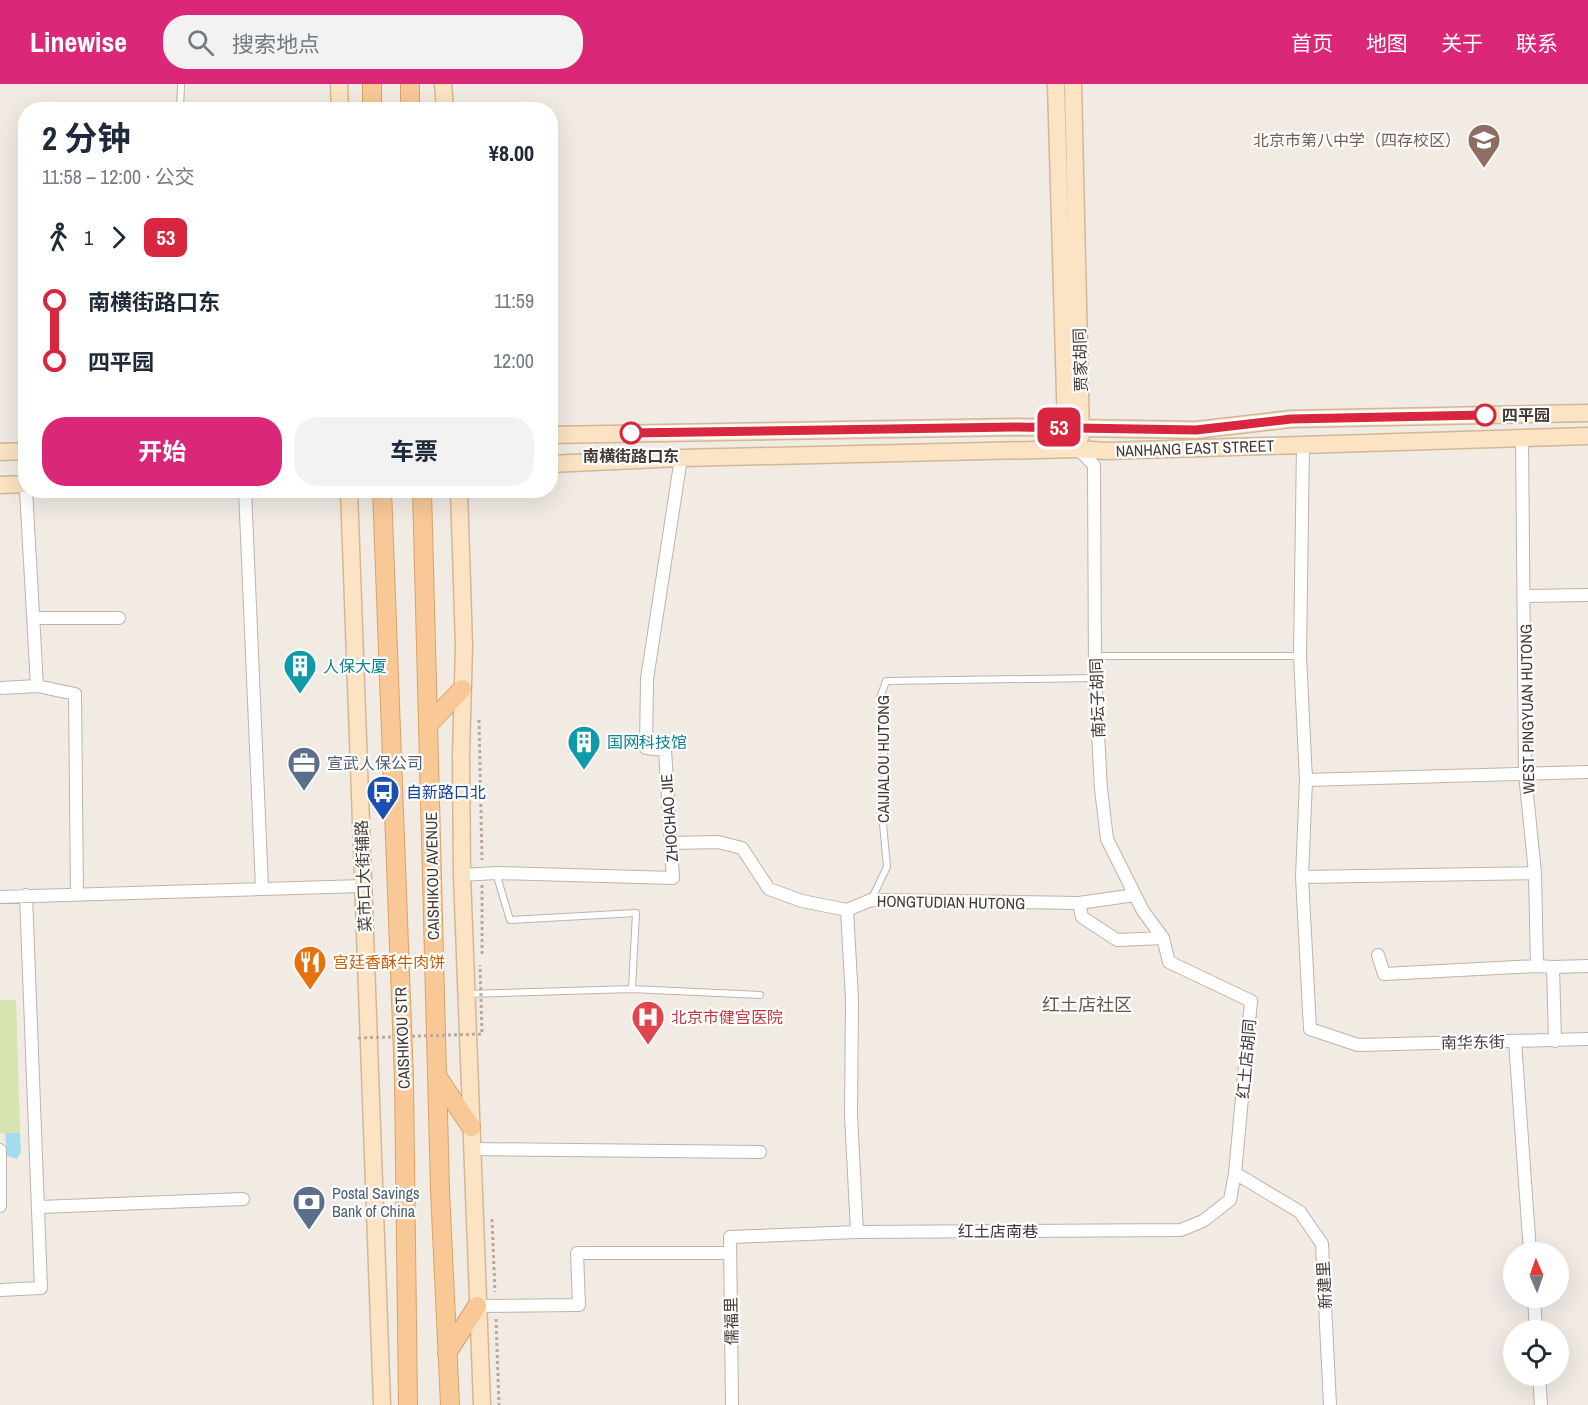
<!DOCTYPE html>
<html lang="zh">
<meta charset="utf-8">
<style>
:root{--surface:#fff;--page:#f2f2f3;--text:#1f2937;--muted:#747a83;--accent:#db2777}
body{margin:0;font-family:"Archivo Narrow","Noto Sans SC",sans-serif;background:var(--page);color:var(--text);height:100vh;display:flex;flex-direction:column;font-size:22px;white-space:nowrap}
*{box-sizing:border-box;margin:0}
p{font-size:20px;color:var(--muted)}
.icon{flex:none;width:33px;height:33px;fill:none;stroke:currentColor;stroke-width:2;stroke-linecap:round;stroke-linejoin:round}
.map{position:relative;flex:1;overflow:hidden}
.panel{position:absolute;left:18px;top:18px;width:540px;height:396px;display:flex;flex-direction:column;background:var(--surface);border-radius:24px;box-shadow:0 6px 24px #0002}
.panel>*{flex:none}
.badge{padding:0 12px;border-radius:9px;font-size:21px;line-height:39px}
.needle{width:39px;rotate:358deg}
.controls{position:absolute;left:1503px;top:1158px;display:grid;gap:12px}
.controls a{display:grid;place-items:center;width:66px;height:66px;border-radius:50%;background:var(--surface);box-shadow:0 6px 24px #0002;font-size:30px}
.map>.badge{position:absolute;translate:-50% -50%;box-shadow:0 0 0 3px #fff}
.legs{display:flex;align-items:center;gap:9px;height:66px;padding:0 24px;font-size:20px}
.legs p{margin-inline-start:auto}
.head{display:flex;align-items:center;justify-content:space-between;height:102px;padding:0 24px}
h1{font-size:33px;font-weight:700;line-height:45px}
.button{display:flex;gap:12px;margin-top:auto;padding:12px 24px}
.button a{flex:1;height:69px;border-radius:24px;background:var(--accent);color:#fff;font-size:24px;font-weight:700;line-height:69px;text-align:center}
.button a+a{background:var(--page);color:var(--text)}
ul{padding:0 24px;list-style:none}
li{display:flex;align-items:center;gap:21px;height:60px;font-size:22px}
li i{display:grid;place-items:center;width:9px;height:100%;margin:0 8px;background:currentColor}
li i::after{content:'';width:15px;height:15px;margin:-8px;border:4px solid;border-radius:50%;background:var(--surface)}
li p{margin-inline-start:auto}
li:first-child i{background:linear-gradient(#0000 50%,currentColor 0)}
li:last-child i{background:linear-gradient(currentColor 50%,#0000 0)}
header{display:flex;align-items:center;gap:36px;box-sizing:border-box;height:84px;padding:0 30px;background:var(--accent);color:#fff}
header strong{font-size:28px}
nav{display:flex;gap:33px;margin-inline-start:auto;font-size:21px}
.search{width:420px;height:54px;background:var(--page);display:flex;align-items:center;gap:15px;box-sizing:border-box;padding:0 21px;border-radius:24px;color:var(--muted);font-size:22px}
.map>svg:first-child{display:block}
.green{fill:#d6e4af}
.water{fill:#a3dceb}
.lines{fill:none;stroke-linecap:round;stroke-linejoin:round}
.lane-casing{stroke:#bfb3aa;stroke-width:8}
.street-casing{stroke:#bfb3aa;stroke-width:14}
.secondary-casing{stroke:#d2b798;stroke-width:19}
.primary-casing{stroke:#dca267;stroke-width:20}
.path{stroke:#bda999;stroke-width:3;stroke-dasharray:3 3;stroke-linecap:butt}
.lane{stroke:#fff;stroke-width:6}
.street{stroke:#fff;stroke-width:12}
.secondary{stroke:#fbe3c4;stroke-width:16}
.primary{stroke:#f8c996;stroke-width:18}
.path-bridge{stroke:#bda999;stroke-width:3;stroke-dasharray:3 3;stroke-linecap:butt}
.line-1-casing{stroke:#fff;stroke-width:14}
.line-1{stroke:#d7263d;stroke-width:9}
.stop-1-dot{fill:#fff;stroke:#d7263d;stroke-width:3}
.labels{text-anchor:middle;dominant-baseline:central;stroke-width:4.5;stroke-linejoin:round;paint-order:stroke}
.education-label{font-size:16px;fill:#785e54;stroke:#fff;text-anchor:end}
.street-label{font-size:16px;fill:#433a34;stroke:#fff}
.stop-label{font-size:16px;font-weight:bold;fill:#433a34;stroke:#fff;text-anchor:start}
.culture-label{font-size:16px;fill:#0d838f;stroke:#fff;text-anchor:start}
.service-label{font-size:16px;fill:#4e5e75;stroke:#fff;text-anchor:start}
.transit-label{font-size:16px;fill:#164399;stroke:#fff;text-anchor:start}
.food-label{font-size:16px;fill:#c56008;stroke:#fff;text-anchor:start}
.health-label{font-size:16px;fill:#be3a42;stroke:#fff;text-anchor:start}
.neighbourhood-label{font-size:18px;fill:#65564c;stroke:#fff}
</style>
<header>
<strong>Linewise</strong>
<div class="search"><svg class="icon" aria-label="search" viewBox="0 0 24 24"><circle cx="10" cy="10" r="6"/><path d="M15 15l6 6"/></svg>搜索地点</div>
<nav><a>首页</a><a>地图</a><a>关于</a><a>联系</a></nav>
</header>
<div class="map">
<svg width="1588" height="1321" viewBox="0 0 1588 1321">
<rect width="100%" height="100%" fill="#f1ebe4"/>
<path class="green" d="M 0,916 L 16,916 L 20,1049 L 0,1049 Z"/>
<path class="water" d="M 5,1049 L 20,1049 L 21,1068 L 17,1075 L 7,1072 Z"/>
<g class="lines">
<g class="lane-casing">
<path id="lane" d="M 180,26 L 181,0
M 1096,572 L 1300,572
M 496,789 L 510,836 L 636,829 L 632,905
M 871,816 L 887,783 L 882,729 L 886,699 L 880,614 L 886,597 L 1095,594
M 467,910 L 632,905 L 760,911"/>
</g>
<g class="street-casing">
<path id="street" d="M 1522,352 L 1525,690 L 1535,789 L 1537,882 L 1553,883
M 1303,360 L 1300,572 L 1306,696 L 1302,793 L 1310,945 L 1358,961 L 1588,955
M 1078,365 L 1094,381 L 1095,594 L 1101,705 L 1107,755 L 1143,827 L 1163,854
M 26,406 L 37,602 L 75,610 L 77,810
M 245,406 L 262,804
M 1526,512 L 1588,511
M 33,534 L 119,534
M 0,604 L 37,602
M 1306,696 L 1588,688
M 671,759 L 718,758 L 742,764 L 769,805 L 802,817 L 847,826 L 871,816 L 1079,819 L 1135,811
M 462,791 L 496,789 L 673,794 L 665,666 L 646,664 L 647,595 L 681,374
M 1302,793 L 1535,789
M 0,813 L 363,802
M 847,826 L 852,915 L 851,1031 L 857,1148
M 1378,871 L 1384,890 L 1537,882
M 1515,957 L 1530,1168
M 1555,957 L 1553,883 L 1588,882
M 472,1065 L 760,1068
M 0,1066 L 0,1122
M 1235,1089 L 1300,1128 L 1322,1160 L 1330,1321
M 40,1123 L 243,1115
M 0,1206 L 41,1204 L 26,811
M 1534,1214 L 1536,1246
M 477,1222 L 579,1221 L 577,1169 L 730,1169
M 1539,1292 L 1541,1321
M 732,1321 L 730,1153 L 857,1148 L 1181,1146 L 1203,1137 L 1230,1116 L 1235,1089 L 1251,917 L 1169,878 L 1163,854 L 1117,856 L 1082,833 L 1079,819"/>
</g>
<g class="secondary-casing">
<path id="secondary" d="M 339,0 L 340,26
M 443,0 L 445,26
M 1056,0 L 1066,343 L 1072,353
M 1073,0 L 1081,352
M 550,351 L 1015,343 L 1196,346 L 1291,335 L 1588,329
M 0,368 L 26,367
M 550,380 L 681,374 L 1078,365 L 1106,367 L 1588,352
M 0,401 L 26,400
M 349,406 L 382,1321
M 459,406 L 464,562 L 461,670 L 462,791 L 482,1321"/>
</g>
<g class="primary-casing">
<path id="primary" d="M 372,0 L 372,26
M 410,0 L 410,26
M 382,406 L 404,996 L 408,1321
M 422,406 L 440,1106 L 450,1321
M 429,640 L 462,605
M 437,992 L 471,1043
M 447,1269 L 477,1222"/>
</g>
<path class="path" d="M 479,636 L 482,776
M 482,801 L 482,872
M 492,1135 L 495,1208
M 496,1235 L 499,1321"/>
<use href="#lane" class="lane"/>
<use href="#street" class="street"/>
<use href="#secondary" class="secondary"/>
<use href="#primary" class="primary"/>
<path class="path-bridge" d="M 358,954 L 482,950 L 480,881"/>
</g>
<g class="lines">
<g class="line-1-casing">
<path id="line-1" d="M 631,349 L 1014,343 L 1196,346 L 1291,335 L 1485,331"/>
</g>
<use href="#line-1" class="line-1"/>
</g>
<defs>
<g id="school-pin" transform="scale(1.725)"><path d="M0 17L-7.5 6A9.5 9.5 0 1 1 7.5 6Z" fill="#8d6e63" stroke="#fff"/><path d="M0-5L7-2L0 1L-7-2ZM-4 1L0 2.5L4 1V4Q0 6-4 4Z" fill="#fff"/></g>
<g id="building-pin" transform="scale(1.725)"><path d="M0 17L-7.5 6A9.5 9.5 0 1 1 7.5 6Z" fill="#0f9aa8" stroke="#fff"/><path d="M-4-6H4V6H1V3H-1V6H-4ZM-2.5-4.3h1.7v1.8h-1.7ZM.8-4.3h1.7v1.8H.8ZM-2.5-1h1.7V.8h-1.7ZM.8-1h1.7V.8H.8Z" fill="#fff"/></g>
<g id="office-pin" transform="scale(1.725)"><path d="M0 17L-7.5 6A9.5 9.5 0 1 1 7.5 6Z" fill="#5c6f8a" stroke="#fff"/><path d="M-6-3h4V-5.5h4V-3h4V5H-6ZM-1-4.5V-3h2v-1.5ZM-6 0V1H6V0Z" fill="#fff"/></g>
<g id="bus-pin" transform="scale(1.725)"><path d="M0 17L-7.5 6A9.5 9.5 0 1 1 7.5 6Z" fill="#1a4fb4" stroke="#fff"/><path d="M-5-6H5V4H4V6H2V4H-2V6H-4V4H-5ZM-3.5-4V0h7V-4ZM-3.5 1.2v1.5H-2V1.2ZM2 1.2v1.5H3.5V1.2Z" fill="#fff"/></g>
<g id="restaurant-pin" transform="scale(1.725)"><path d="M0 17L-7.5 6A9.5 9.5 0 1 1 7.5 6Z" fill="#e8710a" stroke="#fff"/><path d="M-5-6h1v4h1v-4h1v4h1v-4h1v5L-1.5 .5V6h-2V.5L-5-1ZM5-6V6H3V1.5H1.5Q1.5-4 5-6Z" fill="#fff"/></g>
<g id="hospital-pin" transform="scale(1.725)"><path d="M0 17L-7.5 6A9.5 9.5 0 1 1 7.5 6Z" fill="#e0444e" stroke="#fff"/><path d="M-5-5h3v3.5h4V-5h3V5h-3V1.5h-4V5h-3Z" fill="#fff"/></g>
<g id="bank-pin" transform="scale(1.725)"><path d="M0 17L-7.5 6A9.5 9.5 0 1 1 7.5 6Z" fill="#5c6f8a" stroke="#fff"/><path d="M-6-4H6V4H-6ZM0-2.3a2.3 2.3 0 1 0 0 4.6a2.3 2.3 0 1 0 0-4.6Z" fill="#fff"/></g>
</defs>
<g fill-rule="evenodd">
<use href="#school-pin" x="1484" y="56"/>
<use href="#building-pin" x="300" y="582"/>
<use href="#building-pin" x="584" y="658"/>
<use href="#office-pin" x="304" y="679"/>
<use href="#bus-pin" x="383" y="708"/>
<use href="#restaurant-pin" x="310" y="878"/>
<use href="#hospital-pin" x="648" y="933"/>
<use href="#bank-pin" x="309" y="1118"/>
</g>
<g class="stop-1-dot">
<circle cx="1485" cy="331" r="10"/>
<circle cx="631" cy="349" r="10"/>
</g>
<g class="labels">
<g class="education-label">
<text x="1461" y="56">北京市第八中学（四存校区）</text>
</g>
<g class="street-label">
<text transform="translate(1080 276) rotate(-92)">贾家胡同</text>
<text transform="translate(1195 364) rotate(-2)">NANHANG EAST STREET</text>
<text transform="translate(1097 614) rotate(-92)">南坛子胡同</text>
<text transform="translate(1527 625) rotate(-91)">WEST PINGYUAN HUTONG</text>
<text transform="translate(883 675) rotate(-90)">CAIJIALOU HUTONG</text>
<text transform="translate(669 734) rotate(-94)">ZHOCHAO JIE</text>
<text transform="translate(363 792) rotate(-92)">菜市口大街辅路</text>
<text transform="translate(432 792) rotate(-91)">CAISHIKOU AVENUE</text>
<text transform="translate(951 818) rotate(1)">HONGTUDIAN HUTONG</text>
<text transform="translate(402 954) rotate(-92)">CAISHIKOU STR</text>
<text transform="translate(1473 958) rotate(-1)">南华东街</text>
<text transform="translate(1246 975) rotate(-85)">红土店胡同</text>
<text x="998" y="1147">红土店南巷</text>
<text transform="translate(1324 1201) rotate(-93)">新建里</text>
<text transform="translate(731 1237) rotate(-91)">儒福里</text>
</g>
<g class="stop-label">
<text x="1502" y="331">四平园</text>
<text x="631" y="372" text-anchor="middle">南横街路口东</text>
</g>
<g class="culture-label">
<text x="323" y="582">人保大厦</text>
<text x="607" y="658">国网科技馆</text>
</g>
<g class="service-label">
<text x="327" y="679">宣武人保公司</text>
<text x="332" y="1109">Postal Savings<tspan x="332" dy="18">Bank of China</tspan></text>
</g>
<g class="transit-label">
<text x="406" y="708">自新路口北</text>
</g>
<g class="food-label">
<text x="333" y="878">宫廷香酥牛肉饼</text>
</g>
<g class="health-label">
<text x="671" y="933">北京市健宫医院</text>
</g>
<g class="neighbourhood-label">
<text x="1087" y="920">红土店社区</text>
</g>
</g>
</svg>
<div class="controls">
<a><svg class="needle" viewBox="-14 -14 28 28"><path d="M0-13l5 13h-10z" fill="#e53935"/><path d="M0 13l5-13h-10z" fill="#747a83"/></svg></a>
<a><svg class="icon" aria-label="locate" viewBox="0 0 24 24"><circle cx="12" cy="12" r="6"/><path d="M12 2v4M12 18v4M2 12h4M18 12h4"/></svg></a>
</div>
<b class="badge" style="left:1059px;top:343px;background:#d7263d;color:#fff">53</b>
<section class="panel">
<div class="head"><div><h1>2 分钟</h1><p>11:58 – 12:00 · 公交</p></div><b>¥8.00</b></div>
<div class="legs"><svg class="icon" aria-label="walk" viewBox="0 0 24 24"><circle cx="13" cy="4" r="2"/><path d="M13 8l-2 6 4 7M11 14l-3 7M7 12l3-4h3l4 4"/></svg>1<svg class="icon" aria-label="forward" viewBox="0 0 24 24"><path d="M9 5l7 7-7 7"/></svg><b class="badge" style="background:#d7263d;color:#fff">53</b></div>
<ul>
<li><i style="color:#d7263d"></i><b>南横街路口东</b><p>11:59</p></li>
<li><i style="color:#d7263d"></i><b>四平园</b><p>12:00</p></li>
</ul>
<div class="button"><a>开始</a><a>车票</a></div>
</section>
</div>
